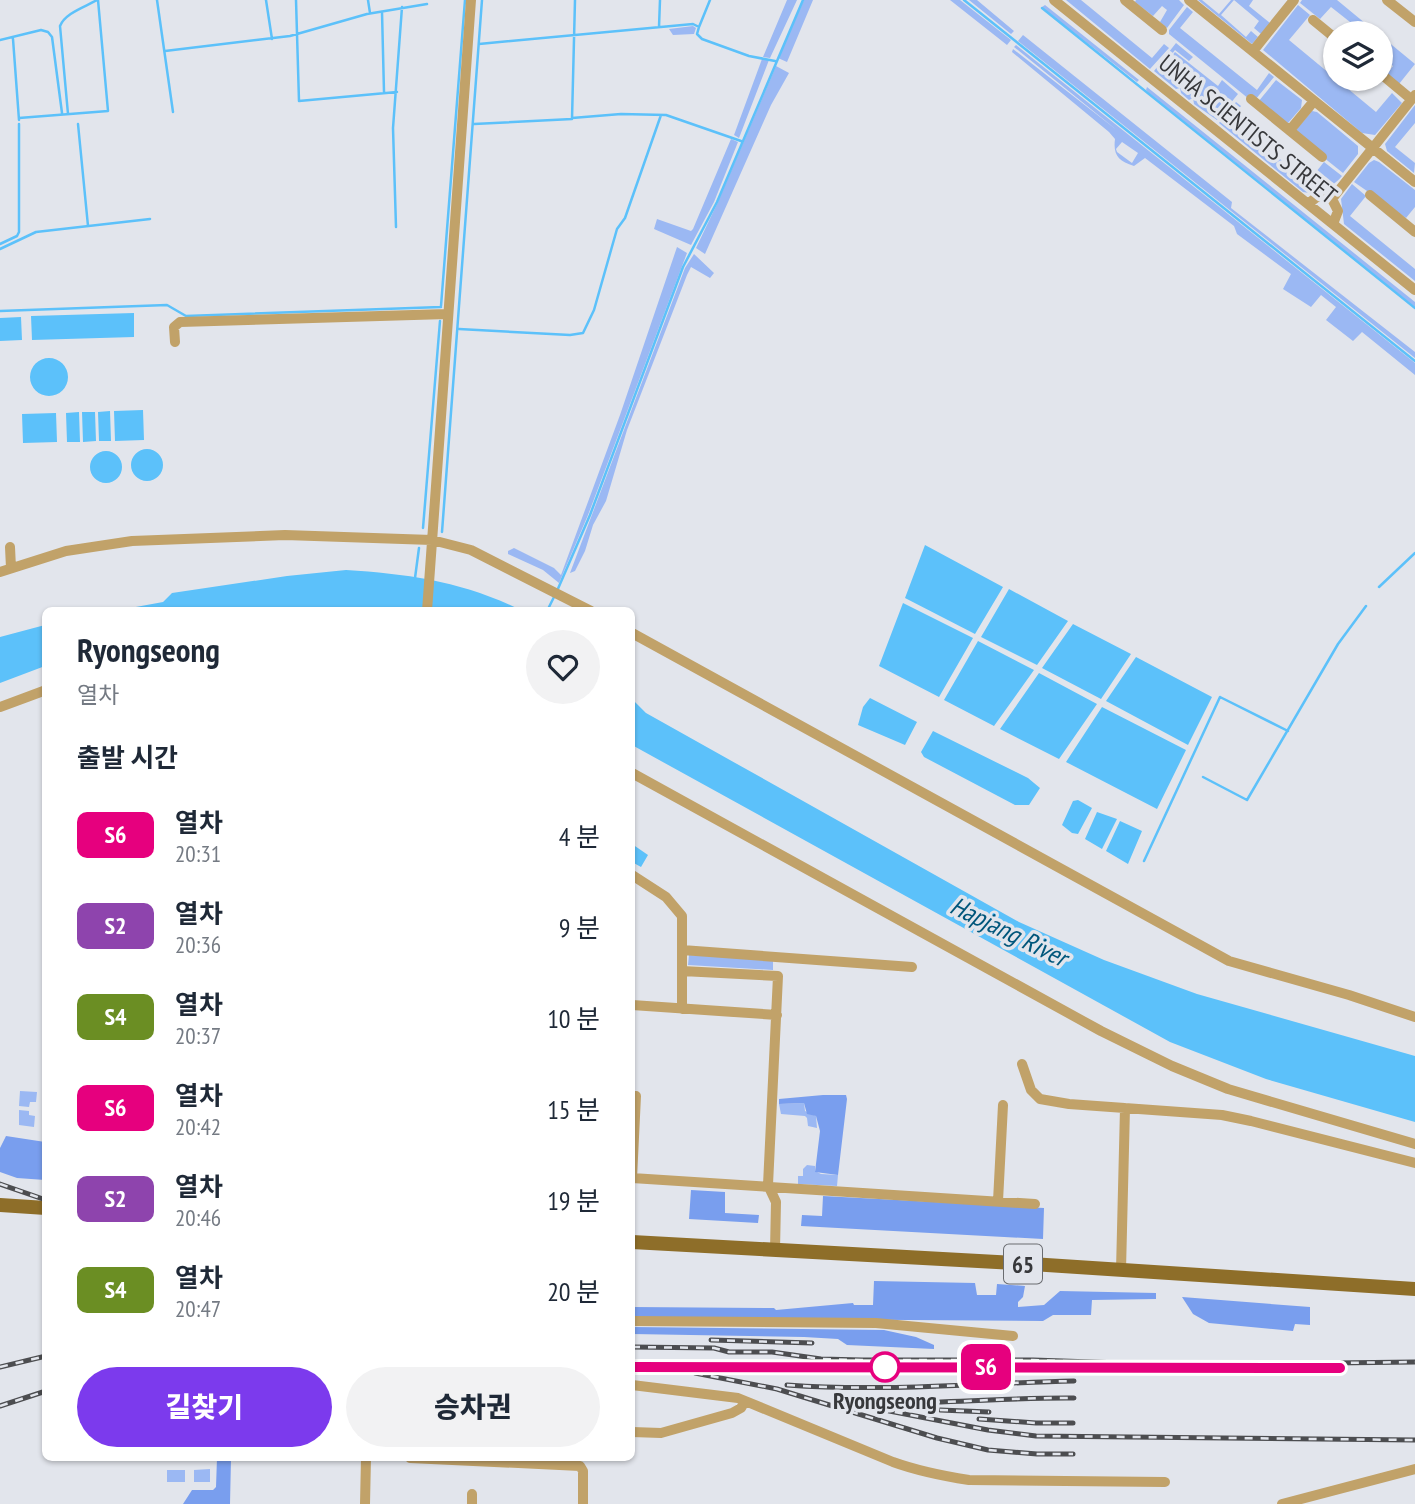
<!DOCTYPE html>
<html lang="ko">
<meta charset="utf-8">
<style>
:root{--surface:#fff;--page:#f2f2f3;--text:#1f2937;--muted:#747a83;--accent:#7c3aed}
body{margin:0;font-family:"PT Sans Narrow","Noto Sans KR",sans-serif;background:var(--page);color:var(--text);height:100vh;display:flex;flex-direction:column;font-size:26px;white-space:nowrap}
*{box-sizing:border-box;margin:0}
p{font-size:23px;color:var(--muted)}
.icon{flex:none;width:38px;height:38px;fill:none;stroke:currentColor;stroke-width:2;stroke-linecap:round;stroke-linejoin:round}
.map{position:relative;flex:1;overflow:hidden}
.side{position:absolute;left:42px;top:607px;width:593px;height:854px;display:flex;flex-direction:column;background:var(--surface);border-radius:10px;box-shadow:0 2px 5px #0004}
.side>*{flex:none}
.badge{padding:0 14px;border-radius:10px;font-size:24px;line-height:46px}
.controls{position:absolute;left:1323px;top:21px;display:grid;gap:14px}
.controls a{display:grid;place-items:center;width:70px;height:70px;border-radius:50%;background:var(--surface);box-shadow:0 2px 5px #0004;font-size:35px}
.map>.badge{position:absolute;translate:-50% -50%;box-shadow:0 0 0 4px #fff}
h2{padding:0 35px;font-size:26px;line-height:63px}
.round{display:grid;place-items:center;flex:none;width:74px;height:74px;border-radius:37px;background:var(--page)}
.overview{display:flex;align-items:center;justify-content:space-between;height:119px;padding:0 35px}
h1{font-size:33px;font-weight:800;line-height:52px}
.primary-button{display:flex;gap:14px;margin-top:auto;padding:14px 35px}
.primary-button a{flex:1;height:80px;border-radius:42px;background:var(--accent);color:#fff;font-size:28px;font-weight:800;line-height:80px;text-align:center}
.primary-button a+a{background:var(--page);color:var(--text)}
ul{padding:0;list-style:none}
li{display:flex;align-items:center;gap:21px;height:91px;padding:0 35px}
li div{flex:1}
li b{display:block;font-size:26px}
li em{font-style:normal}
li .badge{min-width:77px;font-weight:700;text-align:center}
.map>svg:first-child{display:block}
.green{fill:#9bb8f3;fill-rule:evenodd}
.forest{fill:#799eee}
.water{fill:#5cc1fa}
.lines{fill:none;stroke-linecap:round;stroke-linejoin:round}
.stream{stroke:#5cc1fa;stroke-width:2.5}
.minor{stroke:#c1a269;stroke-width:10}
.major{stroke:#8e6e29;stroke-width:14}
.rail-casing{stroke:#4c4d50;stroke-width:5}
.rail{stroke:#e2e5ec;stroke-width:2.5;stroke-dasharray:8;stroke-linecap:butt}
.line-casing{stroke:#fff;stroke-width:16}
.line{stroke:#e6007e;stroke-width:10}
.stop-dot{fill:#fff;stroke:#e6007e;stroke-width:3.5}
.labels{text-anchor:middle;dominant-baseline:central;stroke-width:7;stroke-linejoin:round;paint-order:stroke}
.shield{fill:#e2e5ec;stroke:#6a6c70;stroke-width:2}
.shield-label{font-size:23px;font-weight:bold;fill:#37383b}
.street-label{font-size:24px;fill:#37383b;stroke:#e2e5ec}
.stop-label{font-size:24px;font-weight:bold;fill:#37383b;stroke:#e2e5ec}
.water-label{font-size:26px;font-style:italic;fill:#00567b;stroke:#e2e5ec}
</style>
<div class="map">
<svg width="1415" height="1504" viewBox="0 0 1415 1504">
<rect width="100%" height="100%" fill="#e2e5ec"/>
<path class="green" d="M 787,0 L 797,0 L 770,58 L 763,57 Z
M 804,0 L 813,0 L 787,62 L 778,58 Z
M 950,0 L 960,0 L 1011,40 L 1007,45 Z
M 969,0 L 977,0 L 1014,31 L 1011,34 Z
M 1066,0 L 1081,0 L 1152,58 L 1164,44 L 1169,48 L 1150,69 Z
M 1136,0 L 1179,0 L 1184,5 L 1167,28 L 1160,22 L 1167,10 L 1162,6 L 1153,16 L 1135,2 Z
M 1198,0 L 1202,0 L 1219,14 L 1231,0 L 1253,0 L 1249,6 L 1270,23 L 1261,34 L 1254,28 L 1259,21 L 1234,0 L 1221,15 L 1246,37 L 1251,31 L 1258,37 L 1252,44 Z
M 1302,0 L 1337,0 L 1377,33 L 1364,33 L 1331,7 L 1320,19 L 1300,3 Z
M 1045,5 L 1139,80 L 1137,82 L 1049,13 L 1042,7 Z
M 1298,5 L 1310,15 L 1289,40 L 1376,112 L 1392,93 L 1402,103 L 1375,135 L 1362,133 L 1263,50 Z
M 1187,7 L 1193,12 L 1180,28 L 1257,90 L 1269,73 L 1274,77 L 1255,100 L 1249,99 L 1169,34 L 1169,30 Z
M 693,26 L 696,28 L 694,34 L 673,35 L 669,29 Z
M 1023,35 L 1232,202 L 1231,208 L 1415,352 L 1415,358 L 1018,41 Z
M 1381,36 L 1415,64 L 1399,84 L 1387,74 L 1393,66 L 1388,62 L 1381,69 Z
M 1176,43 L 1193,57 L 1189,61 L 1175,50 L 1159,71 L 1175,52 L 1218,86 L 1222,80 L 1238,94 L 1217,120 L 1194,104 L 1193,98 L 1189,100 L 1181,93 L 1180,88 L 1176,89 L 1154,71 Z
M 1016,45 L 1415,363 L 1415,375 L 1362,332 L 1353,341 L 1326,320 L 1336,307 L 1321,295 L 1311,307 L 1283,289 L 1291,274 L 1237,234 L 1234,226 L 1145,158 L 1134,166 C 1118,161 1113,155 1115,139 L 1109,132 L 1012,52 L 1013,49 L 1118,131 L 1014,47 ZM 1122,142 L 1138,153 L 1132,163 L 1117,152 L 1116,149 Z
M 762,59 L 769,60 L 739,138 L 734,135 Z
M 776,66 L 789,73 L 771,105 L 705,254 L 696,248 L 717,204 Z
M 1276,80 L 1302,100 L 1301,108 L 1288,123 L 1258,102 Z
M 1147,87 L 1415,302 L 1415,307 L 1149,93 L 1146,90 Z
M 1236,102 L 1241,106 L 1231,119 L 1308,182 L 1324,162 L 1342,176 C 1333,187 1318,195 1303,192 L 1219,123 Z
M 1415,105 L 1415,123 L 1395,147 L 1415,163 L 1414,173 L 1387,151 L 1385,144 Z
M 1312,111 L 1317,112 L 1358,146 L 1358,154 L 1343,173 L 1323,157 L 1296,130 Z
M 731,139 L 738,142 L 714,202 L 691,245 L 654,229 L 657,219 L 691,231 L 693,229 Z
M 1374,160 L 1379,162 L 1415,190 L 1415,207 L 1406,218 L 1354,182 L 1369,163 Z
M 1352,184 L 1366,196 L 1350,216 L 1415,269 L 1415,281 L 1344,224 L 1341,199 Z
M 677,247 L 687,253 L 588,515 L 559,583 L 543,570 L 508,554 L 508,551 L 514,548 L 554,568 L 561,575 L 620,415 Z
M 694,254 L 714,273 L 710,278 L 691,267 L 687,275 L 627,430 L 606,501 L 593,525 L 585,551 L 575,571 L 570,573 L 685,268 Z
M 689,955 L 773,960 L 773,970 L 688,965 Z
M 20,1091 L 37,1092 L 36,1102 L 30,1102 L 29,1107 L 19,1106 Z
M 804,1103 L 805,1111 L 816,1116 L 817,1128 L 808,1126 L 807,1118 L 805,1116 L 781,1114 L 779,1104 Z
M 19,1110 L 29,1111 L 29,1115 L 35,1116 L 34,1127 L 19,1125 Z
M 807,1165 L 815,1166 L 815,1171 L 821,1174 L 838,1175 L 837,1186 L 798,1184 L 798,1176 L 803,1176 L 803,1169 Z
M 210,1469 L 210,1482 L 194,1482 L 194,1470 Z
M 167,1470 L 185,1470 L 185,1482 L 167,1482 Z"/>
<path class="forest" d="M 823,1095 L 846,1095 L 847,1099 L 838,1175 L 815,1172 L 820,1131 L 816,1116 L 807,1114 L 804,1103 L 779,1104 L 779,1099 Z
M 6,1136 L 45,1142 L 45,1180 L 17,1178 L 0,1172 L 0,1148 Z
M 691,1190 L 725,1192 L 725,1213 L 759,1215 L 758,1223 L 689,1219 Z
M 823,1196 L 1044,1208 L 1043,1239 L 801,1226 L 802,1215 L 822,1216 Z
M 874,1281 L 975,1283 L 977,1295 L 996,1295 L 997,1284 L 1025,1286 L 1023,1297 L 1018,1302 L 1018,1307 L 1044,1305 L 1060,1291 L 1156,1293 L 1156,1299 L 1092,1300 L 1091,1315 L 1053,1315 L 1043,1321 L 632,1318 L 632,1307 L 774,1308 L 776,1310 L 853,1303 L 854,1305 L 873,1305 Z
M 1182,1297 L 1310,1307 L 1310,1325 L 1295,1324 L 1293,1331 L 1209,1323 L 1193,1314 Z
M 632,1327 L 884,1330 L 916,1337 L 934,1345 L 934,1349 L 847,1345 L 838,1339 L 804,1337 L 632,1334 Z
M 217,1458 L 231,1458 L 230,1504 L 183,1504 L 192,1490 L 213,1490 L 216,1487 Z"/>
<path class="water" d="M 134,313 L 134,337 L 32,340 L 31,316 Z
M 21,317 L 22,340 L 0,341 L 0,318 Z
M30 377a19 19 0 1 1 38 0a19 19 0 1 1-38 0Z
M 143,410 L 144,440 L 115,441 L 114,411 Z
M 110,411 L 111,441 L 99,441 L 98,412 Z
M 79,412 L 80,442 L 67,442 L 66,413 Z
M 82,412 L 95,412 L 96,441 L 83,442 Z
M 56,413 L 57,442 L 23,443 L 22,414 Z
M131 465a16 16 0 1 1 32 0a16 16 0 1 1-32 0Z
M90 467a16 16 0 1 1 32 0a16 16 0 1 1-32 0Z
M 925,545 L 1003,587 L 975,634 L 905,598 Z
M 346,570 C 411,574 464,582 523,611 L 114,611 L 163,602 L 172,593 L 287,576 Z
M 1009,589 L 1068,621 L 1037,665 L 981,637 Z
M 903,603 L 973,638 L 939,697 L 879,666 Z
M 1073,624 L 1131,654 L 1101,699 L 1042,668 Z
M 45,625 L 45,666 L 0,683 L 0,637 Z
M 978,641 L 1034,670 L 994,726 L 944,700 Z
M 1136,657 L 1212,697 L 1188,745 L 1106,701 Z
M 1039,673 L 1097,704 L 1059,759 L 1000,729 Z
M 870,698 L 917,722 L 905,745 L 858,725 L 863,707 Z
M 632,699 L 646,713 L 1019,922 L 1104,960 L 1197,994 L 1415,1056 L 1415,1122 L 1266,1079 L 1170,1042 L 632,745 Z
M 1102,707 L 1186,750 L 1157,809 L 1066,762 Z
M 933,731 L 1028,778 L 1040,788 L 1029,805 L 1015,805 L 924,757 L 921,752 Z
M 1078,800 L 1092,808 L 1078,834 L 1072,833 L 1062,825 L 1073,801 Z
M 1097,812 L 1117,819 L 1102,849 L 1085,839 Z
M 1120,821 L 1142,831 L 1128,864 L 1106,851 Z
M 632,844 L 648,855 L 641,867 L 632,862 Z"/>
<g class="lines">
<path class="stream" d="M 157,0 L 173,112
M 266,0 L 272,39
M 296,0 L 299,101 L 397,92
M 368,0 L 370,13
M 964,0 L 1415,361
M 1042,8 L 1415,308
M 382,12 L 384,92
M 659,27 L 660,0
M 699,27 L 697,34 L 702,39 L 749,56 L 775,61
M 13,39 L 19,120
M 0,40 L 41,30 L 48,32 L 52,37 L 62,113
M 479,44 L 693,24 L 699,27 L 710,0
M 165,51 L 290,36 L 367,14 L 427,4
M 68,114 L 60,26 C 65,13 85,7 97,0
M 19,118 L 108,111 L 98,0
M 572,118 L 621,114 L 666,115 L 741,141
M 78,124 L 88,226
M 474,124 L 572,119 L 575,0
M 396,227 L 393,128 L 402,7
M 0,244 L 17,236 L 19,232 L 19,124
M 0,249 L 36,232 L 150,219
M 441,306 L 465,0
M 0,311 L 167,305 L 186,316 L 441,307
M 459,329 L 570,335 L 583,333 L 594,310 L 617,229 L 625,218 L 661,115
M 423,528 L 440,321
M 442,532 L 482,0
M 415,578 L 419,548
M 1379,587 L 1415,553
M 557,591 L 590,515 L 683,267 L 717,202 L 803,0
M 547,611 L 554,597
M 1203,777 L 1247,800 L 1338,644 L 1366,606
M 1144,861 L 1220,697 L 1288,731"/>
<path class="minor" d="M 1054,0 L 1415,290
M 1125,0 L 1162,30
M 1189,0 L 1415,182
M 1387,0 L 1415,22
M 1313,20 L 1335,38
M 1253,51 L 1294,0
M 1381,74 L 1411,99
M 1251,99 L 1322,157
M 1290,130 L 1314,101
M 1370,195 L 1415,232
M 1332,199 L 1415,95
M 1308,204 L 1318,196 L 1332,199 L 1338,211 L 1333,224
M 175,342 L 174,327 L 180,322 L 447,314
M 10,547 L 11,568
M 0,572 L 66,551 L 132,541 L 285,535 L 432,540 L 471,550 L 591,611
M 427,611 L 471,0
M 632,633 L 1229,961 L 1349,995 L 1415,1017
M 0,707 L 46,690
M 632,773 L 1101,1031 L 1172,1066 L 1228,1089 L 1415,1144
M 632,875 L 666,897 L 682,916 L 682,1009
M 682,950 L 912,967
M 682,971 L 778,976 L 768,1185 L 776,1202 L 775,1250
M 632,1005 L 777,1015
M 1022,1064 L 1031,1090 L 1040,1099 L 1069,1104 L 1222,1115 L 1251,1121 L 1415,1163
M 632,1096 L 636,1096 L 632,1178 L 1035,1204
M 998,1201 L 1003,1105
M 1121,1270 L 1125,1108
M 632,1321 L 876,1323 L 1013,1336
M 632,1385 L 738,1398 L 893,1462 C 918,1471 943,1476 969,1480 L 1165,1482
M 632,1432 L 661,1433 L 732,1413 L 741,1408 L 745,1401
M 410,1458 L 580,1466 L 583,1471 L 583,1504
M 365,1504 L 366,1458
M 472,1504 L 472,1494
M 1282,1504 L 1415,1469"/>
<path class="major" d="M 0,1205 L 46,1208
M 632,1242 L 1015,1263 L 1415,1289"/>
<g class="rail-casing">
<path id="rail" d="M 0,1184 L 46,1200
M 711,1340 L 812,1343
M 632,1347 L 714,1348 L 729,1352 L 772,1352 L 821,1359 L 862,1360 L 1033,1360 L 1181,1365 L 1415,1362
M 0,1367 L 46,1356
M 632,1367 L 657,1369
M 648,1368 L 812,1366
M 695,1373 L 777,1389 L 937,1438 L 988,1450 L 1037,1454 L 1073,1454
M 787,1385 C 885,1392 977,1383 1074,1381
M 836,1399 C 915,1408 994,1397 1074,1398
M 0,1406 L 46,1391
M 879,1409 L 988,1430 L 1036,1436 L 1415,1440
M 940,1410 L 989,1412
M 979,1419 L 1036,1423 L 1073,1423"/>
</g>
<use href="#rail" class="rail"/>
</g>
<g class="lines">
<g class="line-casing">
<path id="line" d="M 632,1367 L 1340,1368"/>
</g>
<use href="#line" class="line"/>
</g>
<circle class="stop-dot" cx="885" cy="1367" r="14"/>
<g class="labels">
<rect class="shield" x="1004" y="1244.5" width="38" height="39" rx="5"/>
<g class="shield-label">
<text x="1023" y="1264">65</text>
</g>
<g class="street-label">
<text transform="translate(1248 129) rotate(39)">UNHA SCIENTISTS STREET</text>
</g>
<g class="stop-label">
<text x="885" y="1400">Ryongseong</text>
</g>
<g class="water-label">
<text transform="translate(1009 931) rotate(26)">Hapjang River</text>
</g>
</g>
</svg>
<div class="controls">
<a><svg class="icon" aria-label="layers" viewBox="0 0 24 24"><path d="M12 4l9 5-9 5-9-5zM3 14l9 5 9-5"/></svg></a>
</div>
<b class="badge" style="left:986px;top:1367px;background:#e6007e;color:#fff">S6</b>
<section class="side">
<div class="overview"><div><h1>Ryongseong</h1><p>열차</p></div><a class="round"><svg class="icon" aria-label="heart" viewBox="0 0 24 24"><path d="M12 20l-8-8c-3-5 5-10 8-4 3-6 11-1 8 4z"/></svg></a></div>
<h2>출발 시간</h2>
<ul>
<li><span class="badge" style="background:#e6007e;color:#fff">S6</span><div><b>열차</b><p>20:31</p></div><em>4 분</em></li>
<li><span class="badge" style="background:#8e44ad;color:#fff">S2</span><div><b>열차</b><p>20:36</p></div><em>9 분</em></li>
<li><span class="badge" style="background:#6b8e23;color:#fff">S4</span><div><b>열차</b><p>20:37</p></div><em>10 분</em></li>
<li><span class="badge" style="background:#e6007e;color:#fff">S6</span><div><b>열차</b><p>20:42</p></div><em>15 분</em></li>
<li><span class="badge" style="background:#8e44ad;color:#fff">S2</span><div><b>열차</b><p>20:46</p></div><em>19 분</em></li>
<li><span class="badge" style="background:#6b8e23;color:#fff">S4</span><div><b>열차</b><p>20:47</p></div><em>20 분</em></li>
</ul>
<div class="primary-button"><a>길찾기</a><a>승차권</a></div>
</section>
</div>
